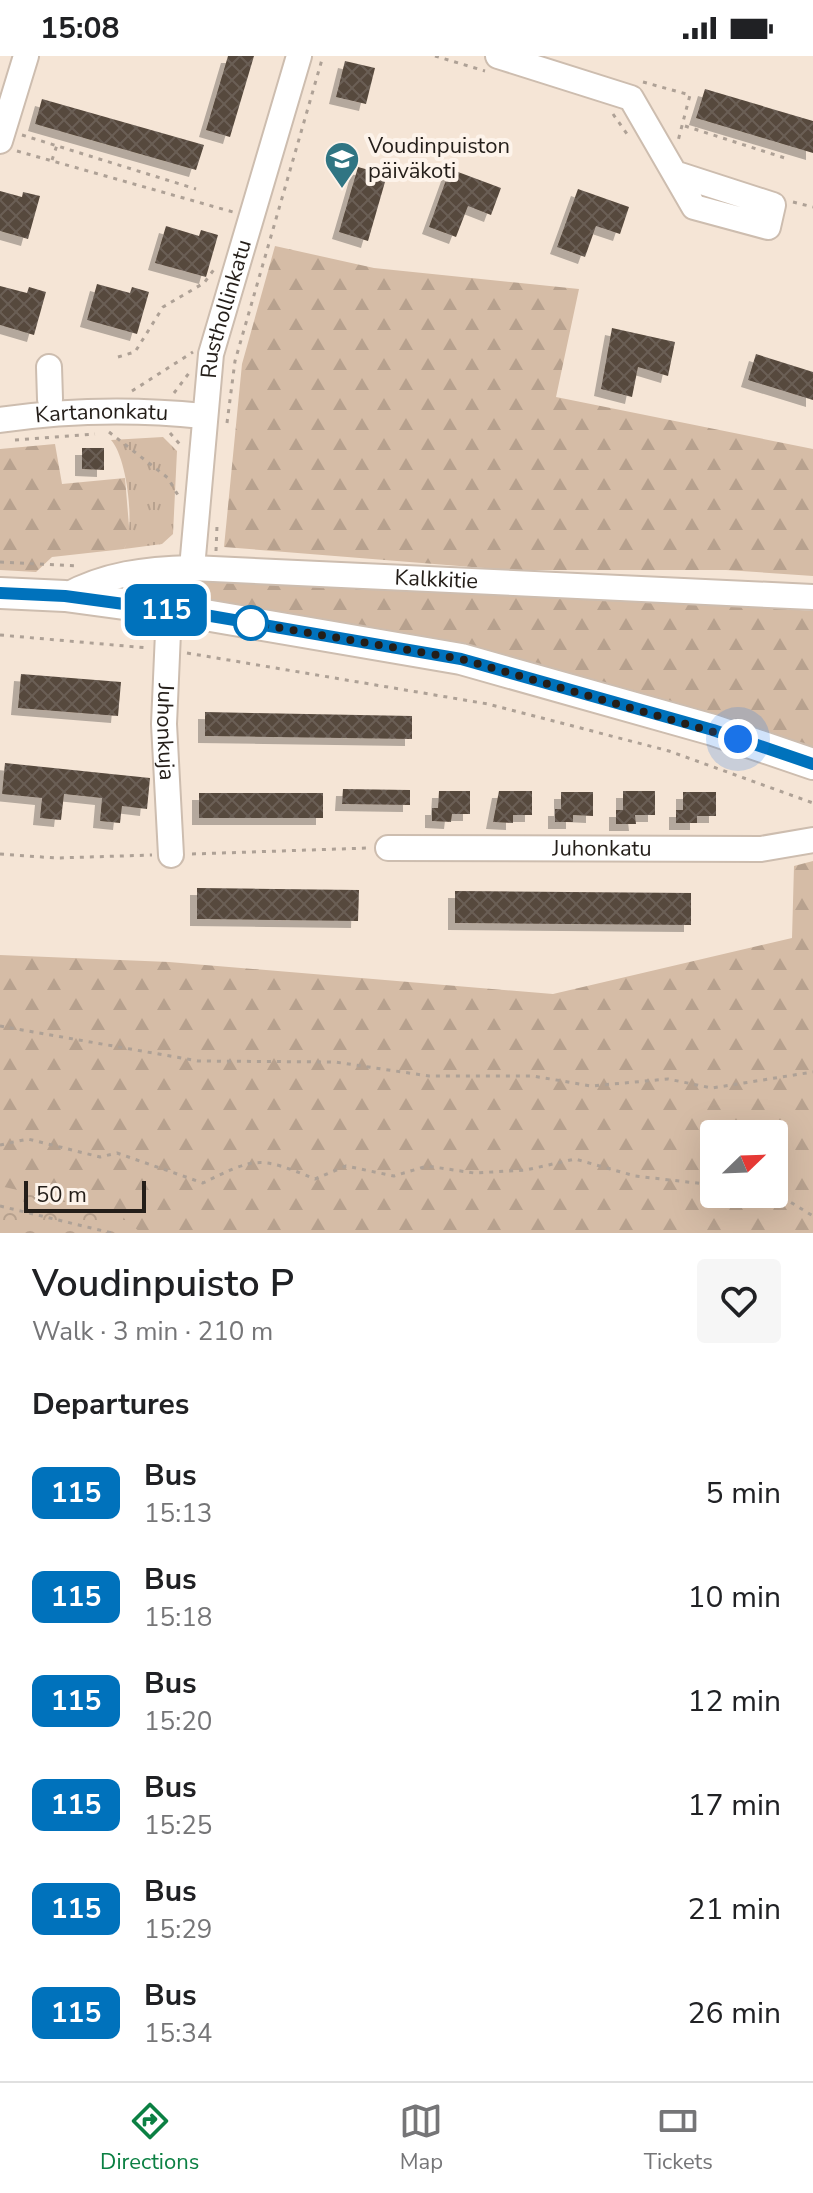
<!DOCTYPE html>
<meta charset="utf-8">
<style>
:root{--surface:#fff;--page:#f6f6f6;--text:#202124;--muted:#757577;--line:#e0e0e0;--accent:#0b8043}
body{margin:0;font-family:"Nunito Sans",sans-serif;background:var(--page);color:var(--text);height:100vh;display:flex;flex-direction:column;font-size:30px;white-space:nowrap}
*{box-sizing:border-box;margin:0}
p{font-size:26px;color:var(--muted)}
.icon{flex:none;width:44px;height:44px;fill:none;stroke:currentColor;stroke-width:2;stroke-linecap:round;stroke-linejoin:round}
.map{position:relative;height:1177px;overflow:hidden}
.details{display:flex;flex-direction:column;background:var(--surface);flex:1}
.details>*{flex:none}
.badge{padding:0 16px;border-radius:12px;font-size:28px;line-height:52px}
.needle{width:52px;rotate:67deg}
.controls{position:absolute;left:700px;top:1064px;display:grid;gap:16px}
.controls a{display:grid;place-items:center;width:88px;height:88px;border-radius:8px;background:var(--surface);box-shadow:0 8px 32px #0002;font-size:40px}
.scale{position:absolute;left:24px;bottom:20px;width:122px;box-sizing:border-box;padding-left:8px;border:4px solid #241e19;border-top:0;font-size:22px;line-height:28px;white-space:nowrap;color:#241e19;-webkit-text-stroke:6px #fdf3ea;paint-order:stroke}
.you{position:absolute;width:40px;height:40px;margin:-20px;border:6px solid #fff;border-radius:50%;background:#1a73e8;box-shadow:0 0 0 12px #1a73e833}
.map>.badge{position:absolute;translate:-50% -50%;box-shadow:0 0 0 4px #fff}
h2{padding:0 32px;font-size:30px;line-height:72px}
.round{display:grid;place-items:center;flex:none;width:84px;height:84px;border-radius:8px;background:var(--page)}
.headline{display:flex;align-items:center;justify-content:space-between;height:136px;padding:0 32px}
h1{font-size:38px;font-weight:600;line-height:60px}
ul{padding:0;list-style:none}
li{display:flex;align-items:center;gap:24px;height:104px;padding:0 32px}
li div{flex:1}
li b{display:block;font-size:30px}
li em{font-style:normal}
li .badge{min-width:88px;font-weight:700;text-align:center}
.status{display:flex;justify-content:space-between;align-items:center;height:56px;padding:0 40px;background:var(--surface);direction:ltr}
.status svg{height:22px;fill:currentColor}
.tabs{display:flex;justify-content:space-around;align-items:center;height:112px;border-top:2px solid var(--line);background:var(--surface);font-size:22px;color:var(--muted)}
.tabs a{display:grid;justify-items:center;gap:4px}
.tabs .current{color:var(--accent)}
.map>svg:first-child{display:block}
.grass{fill:url(#grass-tufts)}
.forest{fill:url(#forest-firs);fill-rule:evenodd}
.park{fill:url(#park-crowns)}
.building{fill:url(#building-cross-hatch);filter:url(#shadow)}
.lines{fill:none;stroke-linecap:round;stroke-linejoin:round}
.minor-casing{stroke:#cdbdaf;stroke-width:28}
.major-casing{stroke:#cdbdaf;stroke-width:34}
.path{stroke:#aea196;stroke-width:3;stroke-dasharray:4 6;stroke-linecap:butt}
.minor{stroke:#fff;stroke-width:24}
.major{stroke:#fff;stroke-width:30}
.line-casing{stroke:#fff;stroke-width:18}
.line{stroke:#0072bc;stroke-width:12}
.walk{stroke:#241e19;stroke-width:8;stroke-dasharray:0 14.4}
.stop-dot{fill:#fff;stroke:#0072bc;stroke-width:4}
.labels{text-anchor:middle;dominant-baseline:central;stroke-width:8;stroke-linejoin:round;paint-order:stroke}
.poi-label{font-size:22px;fill:#241e19;stroke:#fdf3ea;text-anchor:start}
.street-label{font-size:22px;fill:#241e19;stroke:#fdf3ea}
</style>
<div class="status"><b>15:08</b><svg viewBox="0 0 49 12"><path d="M0 12V9h3v3zM5 12V6h3v6zM10 12V3h3v9zM15 12V0h3v12zM26 1h20v11H26zM47 4h2v5h-2z"/></svg></div>
<div class="map">
<svg width="813" height="1177" viewBox="0 0 813 1177">
<defs>
<pattern id="grass-tufts" width="24" height="20" patternUnits="userSpaceOnUse" patternTransform="scale(2)"><rect width="24" height="20" fill="#d5bca6"/><path d="M3 7l-1-3M5 7V3M7 7l1-3M15 17l-1-3M17 17v-4M19 17l1-3" fill="none" stroke="#b7a18e"/></pattern>
<pattern id="forest-firs" width="22" height="20" patternUnits="userSpaceOnUse" patternTransform="scale(2)"><rect width="22" height="20" fill="#d5bca6"/><path d="M5 1l3.5 6h-7zM16 11l3.5 6h-7z" fill="#b7a18e"/></pattern>
<pattern id="park-crowns" width="20" height="18" patternUnits="userSpaceOnUse" patternTransform="scale(2)"><rect width="20" height="18" fill="#d5bca6"/><path d="M2 6a3 3 0 1 1 6 0M12 15a3 3 0 1 1 6 0" fill="none" stroke="#b7a18e"/></pattern>
<pattern id="building-cross-hatch" width="8" height="8" patternUnits="userSpaceOnUse" patternTransform="scale(2)"><rect width="8" height="8" fill="#56483c"/><path d="M0 0l8 8M0 8l8-8" fill="none" stroke="#6b5f55"/></pattern>
<filter id="shadow"><feDropShadow dx="-7" dy="7" stdDeviation="0" flood-color="#0004"/></filter>
</defs>
<rect width="100%" height="100%" fill="#f5e5d6"/>
<path class="grass" d="M 163,381 L 177,395 L 173,478 L 162,488 L 124,493 C 136,473 127,401 111,384 Z"/>
<path class="forest" d="M 275,190 L 374,212 L 579,233 L 556,341 L 813,393 L 813,520 L 726,514 L 509,514 L 224,491 L 242,308 Z
M 55,388 L 62,428 L 125,422 L 130,482 L 124,493 L 52,501 L 36,516 L 0,514 L 0,393 Z
M 197,524 L 717,548 L 813,555 L 813,693 L 698,656 L 198,545 Z
M 813,805 L 813,1177 L 0,1177 L 0,899 L 169,906 L 553,938 L 792,882 L 794,810 ZM 714,1078 L 774,1078 L 774,1138 L 714,1138 Z"/>
<path class="park" d="M 0,1130 L 118,1157 L 141,1177 L 0,1177 Z"/>
<path class="building" d="M 228,0 L 254,0 L 230,81 L 206,74 Z
M 345,5 L 375,12 L 366,48 L 336,41 Z
M 705,33 L 813,65 L 813,97 L 696,62 Z
M 42,43 L 204,89 L 196,114 L 35,68 Z
M 358,111 L 387,119 L 368,185 L 339,176 Z
M 450,113 L 501,132 L 491,159 L 468,150 L 456,181 L 429,171 Z
M 578,133 L 629,151 L 620,178 L 596,170 L 585,201 L 557,191 Z
M 0,135 L 22,141 L 23,136 L 40,140 L 28,183 L 0,175 Z
M 166,170 L 199,180 L 201,174 L 218,179 L 206,221 L 155,207 Z
M 97,228 L 130,237 L 132,231 L 149,236 L 137,278 L 87,264 Z
M 0,230 L 27,237 L 29,231 L 46,236 L 34,279 L 0,269 Z
M 612,272 L 675,286 L 668,320 L 638,311 L 632,341 L 601,333 Z
M 756,298 L 813,316 L 813,344 L 748,324 Z
M 82,392 L 104,392 L 104,414 L 82,413 Z
M 21,618 L 121,626 L 118,660 L 18,652 Z
M 205,656 L 412,660 L 412,683 L 205,680 Z
M 5,707 L 150,722 L 147,753 L 122,750 L 120,767 L 100,765 L 102,742 L 64,738 L 61,764 L 40,762 L 42,742 L 2,738 Z
M 343,733 L 410,734 L 410,749 L 342,748 Z
M 439,735 L 470,735 L 470,758 L 452,758 L 451,766 L 432,765 L 432,752 L 438,752 Z
M 499,735 L 532,735 L 532,759 L 513,759 L 513,767 L 493,766 Z
M 623,735 L 655,735 L 655,759 L 635,759 L 636,768 L 616,768 L 616,754 L 623,754 Z
M 561,736 L 593,736 L 593,760 L 573,759 L 573,766 L 555,766 L 555,753 L 561,753 Z
M 683,736 L 716,736 L 716,760 L 697,760 L 697,767 L 676,767 L 676,754 L 683,754 Z
M 199,737 L 323,737 L 323,762 L 199,762 Z
M 197,832 L 359,834 L 358,865 L 197,863 Z
M 455,835 L 691,837 L 691,869 L 455,867 Z"/>
<g class="lines">
<g class="minor-casing">
<g id="minor">
<path d="M 498,0 L 631,42 L 694,151 L 768,171 L 773,149 L 677,118"/>
<path d="M 0,85 L 26,0"/>
<path d="M 49,311 L 50,343"/>
<path id="s1" d="M 0,364 C 68,354 135,353 203,360"/>
<path id="s2" d="M 192,512 L 211,298 L 299,0"/>
<path id="s3" d="M 65,540 C 105,518 146,513 192,512 L 813,541"/>
<path id="s4" d="M 169,554 L 164,668 L 171,799"/>
<path id="s5" d="M 388,792 L 761,793 L 813,784"/>
</g>
</g>
<g class="major-casing">
<path id="major" d="M 0,537 L 65,540 L 205,559 L 461,603 L 713,674 L 813,708"/>
</g>
<path class="path" d="M 435,0 L 485,15
M 643,26 L 690,39 L 678,85
M 613,58 L 627,78
M 685,70 L 788,103
M 22,79 L 196,133
M 17,95 L 233,156
M 52,104 L 57,89
M 793,146 L 813,151
M 118,301 L 135,296 L 163,251 L 204,227 L 215,212
M 132,335 L 193,296
M 174,337 L 189,317
M 227,367 L 235,305 L 323,0
M 109,376 L 168,422 L 179,441
M 170,377 L 183,392
M 15,384 L 95,378
M 216,495 L 217,470
M 0,506 L 79,510
M 0,579 L 148,592
M 187,597 L 488,648 L 669,695 L 813,747
M 0,798 L 56,802 L 152,799
M 192,798 L 368,792
M 0,970 L 198,1005 L 335,1006 L 429,1020 L 533,1020 L 591,1030 L 668,1023 L 712,1032 L 813,1016
M 0,1089 L 28,1083 L 100,1101 L 117,1097 L 203,1127 C 256,1101 259,1100 315,1123 L 346,1110 L 394,1120 L 427,1110 L 474,1117 L 526,1114 L 575,1103 L 635,1120 L 714,1129
M 774,1136 L 813,1160
M 0,1150 L 112,1177"/>
<use href="#minor" class="minor"/>
<use href="#major" class="major"/>
</g>
<g class="lines">
<g class="line-casing">
<path id="line" d="M 0,537 L 65,540 L 205,559 L 461,603 L 713,674 L 813,708"/>
</g>
<use href="#line" class="line"/>
<path class="walk" d="M 251,567 L 461,603 L 738,683"/>
</g>
<defs>
<g id="school-pin" transform="scale(1.8)"><path d="M0 17L-7.5 6A9.5 9.5 0 1 1 7.5 6Z" fill="#307583" stroke="#fdf3ea"/><path d="M0-5L7-2L0 1L-7-2ZM-4 1L0 2.5L4 1V4Q0 6-4 4Z" fill="#fff"/></g>
</defs>
<g fill-rule="evenodd">
<use href="#school-pin" x="342" y="103"/>
</g>
<circle class="stop-dot" cx="251" cy="567" r="16"/>
<g class="labels">
<g class="poi-label">
<text x="368" y="90">Voudinpuiston<tspan x="368" dy="25">päiväkoti</tspan></text>
</g>
<g class="street-label">
<text stroke="none"><textPath href="#s2" startOffset="262">Rusthollinkatu</textPath></text>
<text stroke="none"><textPath href="#s1" startOffset="102">Kartanonkatu</textPath></text>
<text stroke="none"><textPath href="#s3" startOffset="376">Kalkkitie</textPath></text>
<text stroke="none"><textPath href="#s4" startOffset="122">Juhonkuja</textPath></text>
<text stroke="none"><textPath href="#s5" startOffset="214">Juhonkatu</textPath></text>
</g>
</g>
</svg>
<div class="controls">
<a><svg class="needle" viewBox="-14 -14 28 28"><path d="M0-13l5 13h-10z" fill="#e53935"/><path d="M0 13l5-13h-10z" fill="#757577"/></svg></a>
</div>
<div class="scale">50 m</div>
<div class="you" style="left:738px;top:683px"></div>
<b class="badge" style="left:166px;top:554px;background:#0072bc;color:#fff">115</b>
</div>
<section class="details">
<div class="headline"><div><h1>Voudinpuisto P</h1><p>Walk · 3 min · 210 m</p></div><a class="round"><svg class="icon" aria-label="heart" viewBox="0 0 24 24"><path d="M12 20l-8-8c-3-5 5-10 8-4 3-6 11-1 8 4z"/></svg></a></div>
<h2>Departures</h2>
<ul>
<li><span class="badge" style="background:#0072bc;color:#fff">115</span><div><b>Bus</b><p>15:13</p></div><em>5 min</em></li>
<li><span class="badge" style="background:#0072bc;color:#fff">115</span><div><b>Bus</b><p>15:18</p></div><em>10 min</em></li>
<li><span class="badge" style="background:#0072bc;color:#fff">115</span><div><b>Bus</b><p>15:20</p></div><em>12 min</em></li>
<li><span class="badge" style="background:#0072bc;color:#fff">115</span><div><b>Bus</b><p>15:25</p></div><em>17 min</em></li>
<li><span class="badge" style="background:#0072bc;color:#fff">115</span><div><b>Bus</b><p>15:29</p></div><em>21 min</em></li>
<li><span class="badge" style="background:#0072bc;color:#fff">115</span><div><b>Bus</b><p>15:34</p></div><em>26 min</em></li>
</ul>
</section>
<nav class="tabs">
<a class="current"><svg class="icon" aria-label="directions" viewBox="0 0 24 24"><path d="M12 3l9 9-9 9-9-9zM9 14v-3h6M13 9l2 2-2 2"/></svg>Directions</a>
<a><svg class="icon" aria-label="map" viewBox="0 0 24 24"><path d="M3 6l6-2 6 2 6-2v14l-6 2-6-2-6 2zM9 4v14M15 6v14"/></svg>Map</a>
<a><svg class="icon" aria-label="tickets" viewBox="0 0 24 24"><path d="M3 7h18v10H3zM15 7v10"/></svg>Tickets</a>
</nav>
